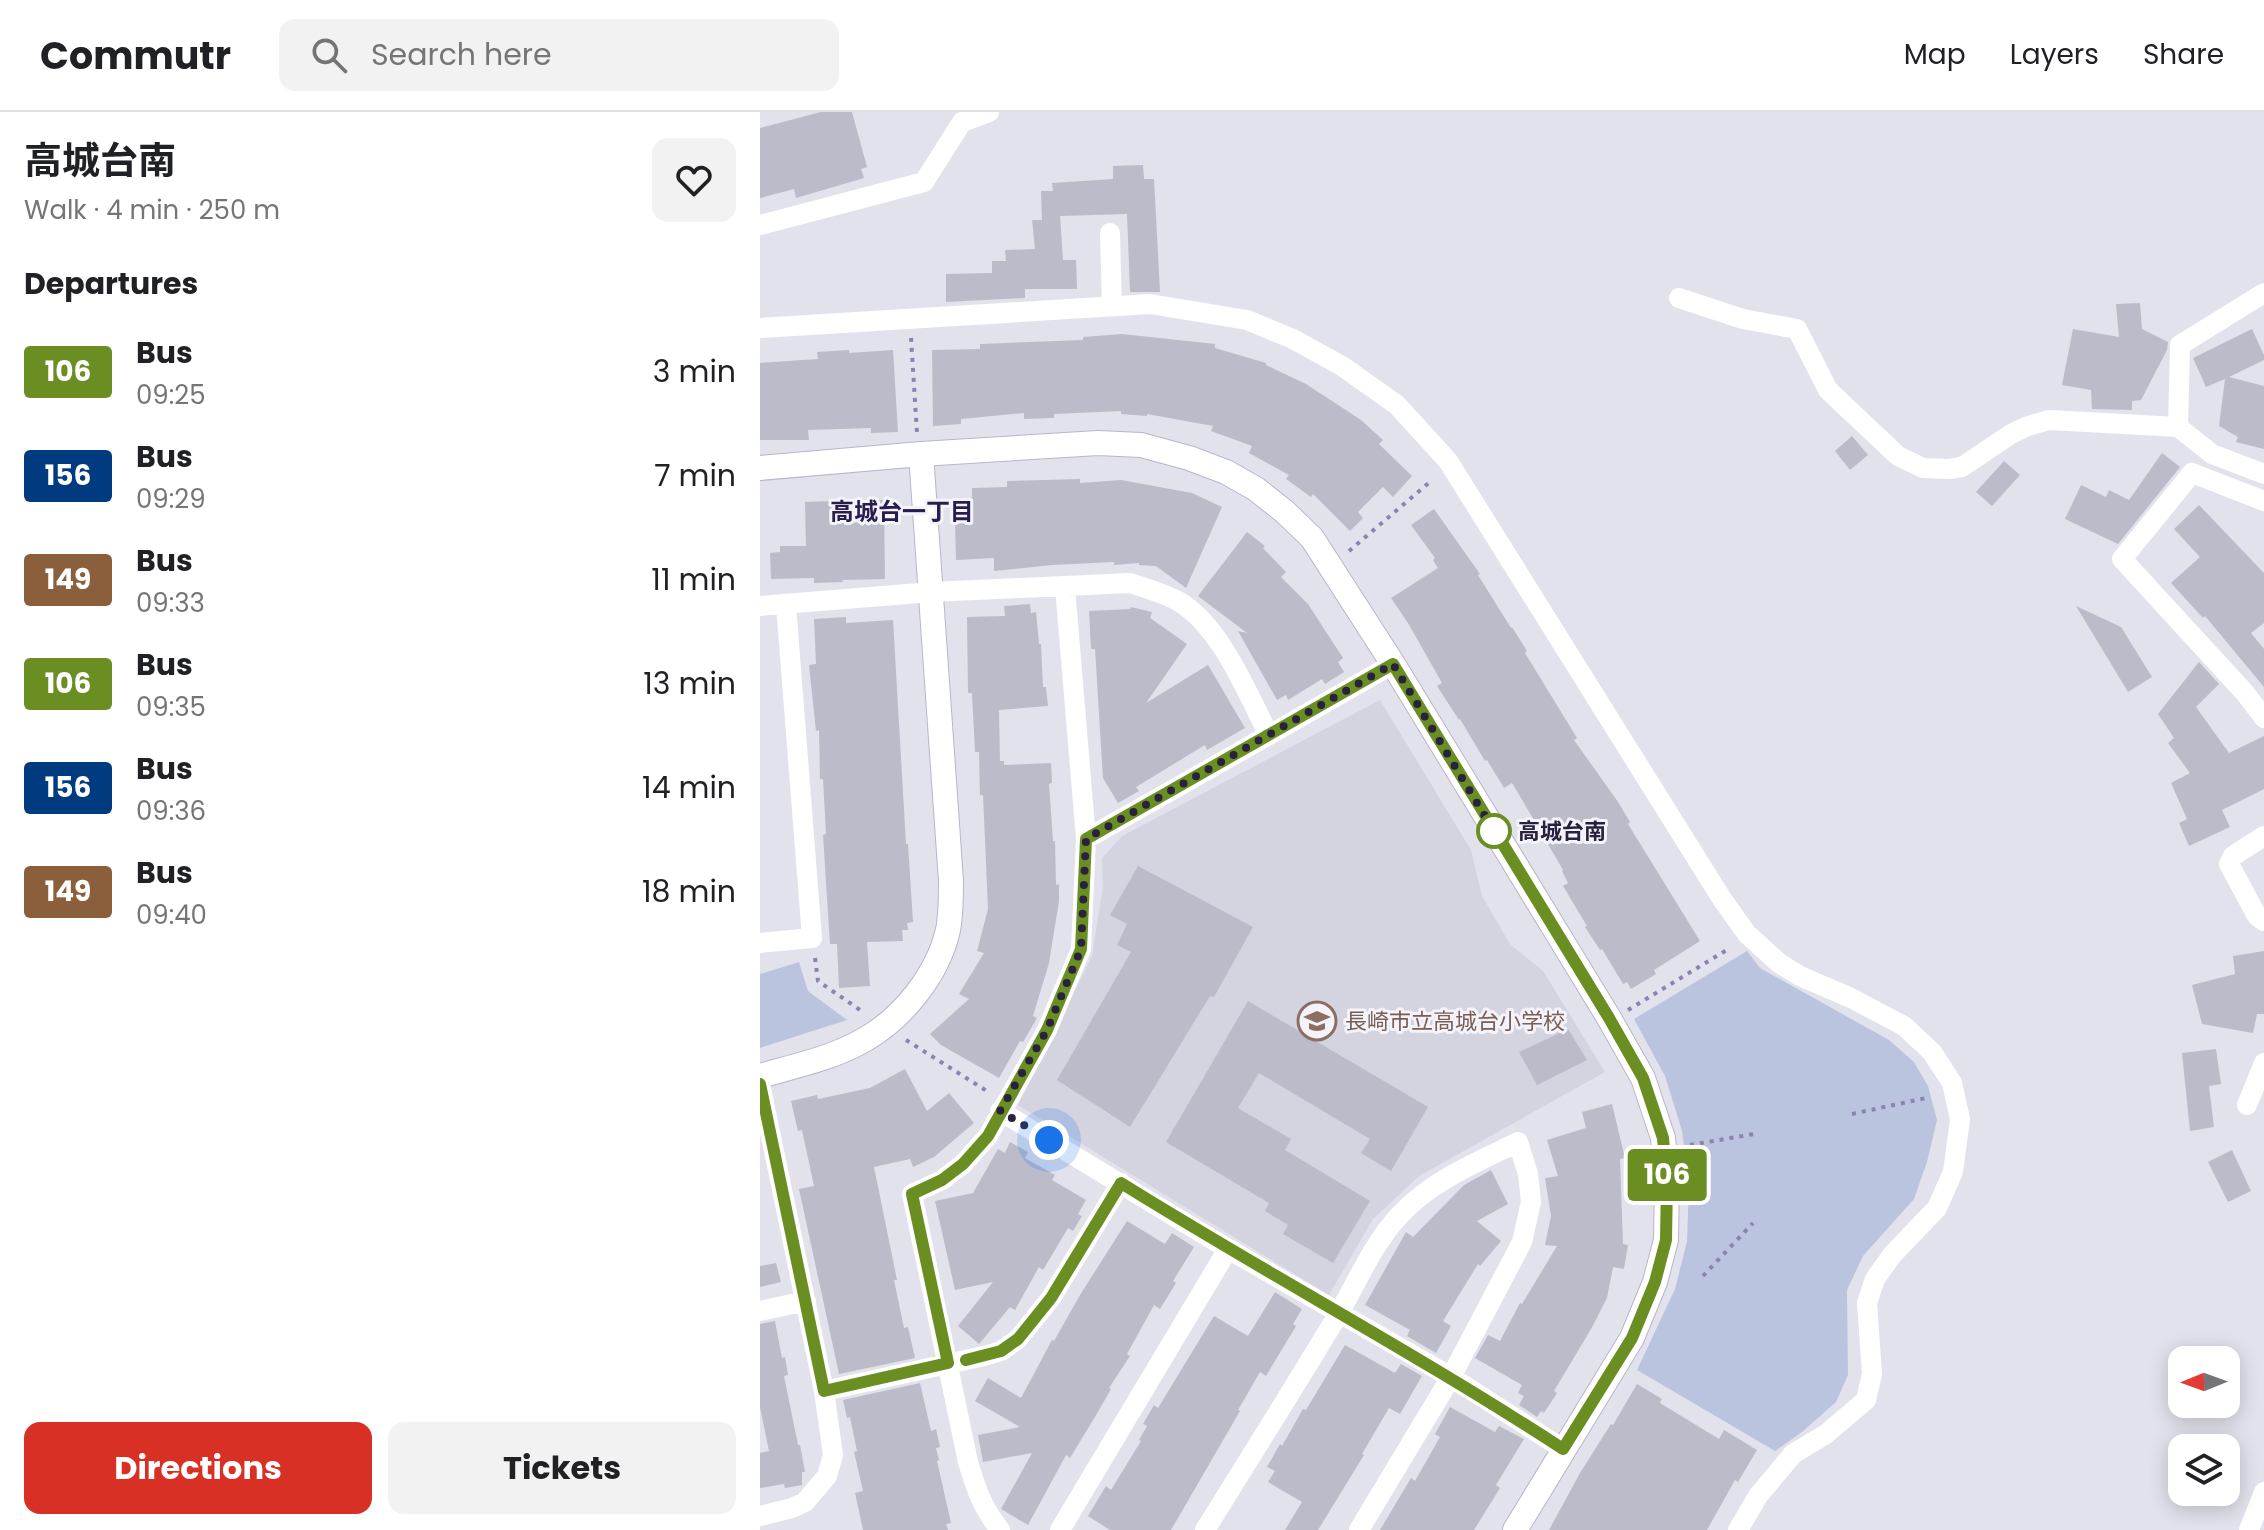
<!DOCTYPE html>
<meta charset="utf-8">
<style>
:root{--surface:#fff;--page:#f2f2f2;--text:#202124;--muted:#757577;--line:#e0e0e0;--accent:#d93025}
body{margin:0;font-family:Poppins,"Noto Sans JP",sans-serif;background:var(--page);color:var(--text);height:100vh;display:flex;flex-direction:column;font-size:30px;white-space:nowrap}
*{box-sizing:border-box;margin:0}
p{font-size:26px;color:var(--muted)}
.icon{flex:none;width:44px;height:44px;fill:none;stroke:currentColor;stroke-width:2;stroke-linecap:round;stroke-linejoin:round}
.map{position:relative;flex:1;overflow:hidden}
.drawer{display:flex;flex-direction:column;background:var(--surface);width:760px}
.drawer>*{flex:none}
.badge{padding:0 16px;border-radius:6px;font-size:28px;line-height:52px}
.needle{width:52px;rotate:269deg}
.fabs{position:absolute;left:1408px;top:1234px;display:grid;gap:16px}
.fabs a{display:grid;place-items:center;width:72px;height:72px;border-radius:16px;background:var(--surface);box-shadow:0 4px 20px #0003;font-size:40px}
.you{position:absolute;width:40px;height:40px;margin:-20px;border:6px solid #fff;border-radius:50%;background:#1a73e8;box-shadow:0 0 0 12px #1a73e833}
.map>.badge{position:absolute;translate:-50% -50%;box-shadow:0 0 0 4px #fff}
h2{padding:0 24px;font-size:30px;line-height:72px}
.round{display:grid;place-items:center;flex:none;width:84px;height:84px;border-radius:16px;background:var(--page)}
.summary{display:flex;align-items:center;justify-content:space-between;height:136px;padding:0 24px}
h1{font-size:38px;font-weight:700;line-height:60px}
.cta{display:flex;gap:16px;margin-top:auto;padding:16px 24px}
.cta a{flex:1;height:92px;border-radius:16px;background:var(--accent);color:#fff;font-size:32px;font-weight:700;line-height:92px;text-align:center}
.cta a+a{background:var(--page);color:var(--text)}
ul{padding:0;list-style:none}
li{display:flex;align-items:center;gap:24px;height:104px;padding:0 24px}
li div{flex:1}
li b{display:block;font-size:30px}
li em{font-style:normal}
li .badge{min-width:88px;font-weight:700;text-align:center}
header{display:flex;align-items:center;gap:48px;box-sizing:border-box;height:112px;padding:0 40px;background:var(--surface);border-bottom:2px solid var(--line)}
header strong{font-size:38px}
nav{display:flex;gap:44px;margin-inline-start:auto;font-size:28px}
.search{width:560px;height:72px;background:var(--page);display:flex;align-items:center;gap:20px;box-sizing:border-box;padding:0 28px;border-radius:16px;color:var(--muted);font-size:30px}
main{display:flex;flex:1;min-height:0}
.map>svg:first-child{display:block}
.built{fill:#d4d3e0}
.green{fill:#bbc4de}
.building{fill:#bbbbca}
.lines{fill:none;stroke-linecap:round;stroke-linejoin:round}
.secondary-casing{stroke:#b8b5cc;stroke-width:26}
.path{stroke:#8a82b0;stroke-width:4;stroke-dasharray:4 6;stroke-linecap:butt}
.street{stroke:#fff;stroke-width:20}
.secondary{stroke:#fff;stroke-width:24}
.line-casing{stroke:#fff;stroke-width:18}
.line{stroke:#6b8e23;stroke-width:12}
.walk{stroke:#28223e;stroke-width:8;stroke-dasharray:0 14.4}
.stop-dot{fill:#fff;stroke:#6b8e23;stroke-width:4}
.labels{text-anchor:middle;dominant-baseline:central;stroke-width:6;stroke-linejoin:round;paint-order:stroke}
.stop-label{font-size:22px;font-weight:bold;fill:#28223e;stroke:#f3f3f9;text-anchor:start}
.education-label{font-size:22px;fill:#785e54;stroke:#f3f3f9;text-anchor:start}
.neighbourhood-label{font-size:24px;font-weight:bold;fill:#291d50;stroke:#f3f3f9}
</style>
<header>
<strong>Commutr</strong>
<div class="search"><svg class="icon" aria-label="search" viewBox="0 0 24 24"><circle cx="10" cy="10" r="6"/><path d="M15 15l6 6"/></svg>Search here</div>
<nav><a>Map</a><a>Layers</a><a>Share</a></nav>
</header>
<main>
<section class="drawer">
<div class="summary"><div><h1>高城台南</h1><p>Walk · 4 min · 250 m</p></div><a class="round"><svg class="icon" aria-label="heart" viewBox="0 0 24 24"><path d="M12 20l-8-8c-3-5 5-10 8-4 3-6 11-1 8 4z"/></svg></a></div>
<h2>Departures</h2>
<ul>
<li><span class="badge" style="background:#6b8e23;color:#fff">106</span><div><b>Bus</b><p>09:25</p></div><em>3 min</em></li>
<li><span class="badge" style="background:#003b80;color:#fff">156</span><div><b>Bus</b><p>09:29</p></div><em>7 min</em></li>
<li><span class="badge" style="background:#8b5e3c;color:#fff">149</span><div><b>Bus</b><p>09:33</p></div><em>11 min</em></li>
<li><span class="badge" style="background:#6b8e23;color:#fff">106</span><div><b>Bus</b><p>09:35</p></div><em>13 min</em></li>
<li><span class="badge" style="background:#003b80;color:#fff">156</span><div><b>Bus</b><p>09:36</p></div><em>14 min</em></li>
<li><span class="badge" style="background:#8b5e3c;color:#fff">149</span><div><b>Bus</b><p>09:40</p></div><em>18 min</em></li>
</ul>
<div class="cta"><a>Directions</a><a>Tickets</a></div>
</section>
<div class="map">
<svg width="1504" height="1418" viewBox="0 0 1504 1418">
<rect width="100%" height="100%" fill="#e2e2ec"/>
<path class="built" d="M 620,588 L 711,738 L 722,784 L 750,832 L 783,859 L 845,960 L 659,1064 L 613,1107 L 569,1183 L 258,993 L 332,844 L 343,775 L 342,746 L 362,724 Z"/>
<path class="green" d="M 987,839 L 1000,856 L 1129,928 L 1154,950 L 1168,974 L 1177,1008 L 1167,1050 L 1154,1087 L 1103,1144 L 1087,1178 L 1088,1263 L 1076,1290 L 1042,1320 L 1015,1339 L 877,1258 L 915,1177 L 927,1129 L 929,1071 L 922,1019 L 905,964 L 874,907 Z
M 39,850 L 48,879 L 87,908 L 0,936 L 0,862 Z"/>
<path class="building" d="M 61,0 L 92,0 L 107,55 L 101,57 L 104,66 L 36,86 L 34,77 L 0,86 L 0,16 Z
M 383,53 L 384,67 L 394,67 L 400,180 L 370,180 L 367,102 L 300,104 L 303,148 L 316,148 L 317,177 L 265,177 L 265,186 L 186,190 L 186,162 L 232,161 L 232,149 L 246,149 L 245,138 L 275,137 L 272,108 L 282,108 L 281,79 L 293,79 L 292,71 L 353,67 L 353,54 Z
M 1380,191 L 1382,217 L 1408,230 L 1407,238 L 1381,288 L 1372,289 L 1372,298 L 1332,297 L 1331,278 L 1302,273 L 1313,217 L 1359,225 L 1356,192 Z
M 1492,217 L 1504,243 L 1504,248 L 1469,265 L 1504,274 L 1504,337 L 1476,330 L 1478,325 L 1459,314 L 1465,267 L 1446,275 L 1433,246 Z
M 362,222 L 455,232 L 455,236 L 506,251 L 506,253 L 546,272 L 601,308 L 623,328 L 619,332 L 652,364 L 633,385 L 623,375 L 598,400 L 603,406 L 590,419 L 553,382 L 551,385 L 526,367 L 529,363 L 489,341 L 492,334 L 451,319 L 453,314 L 387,302 L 387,304 L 361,302 L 361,299 L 294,302 L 294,306 L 264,307 L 264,301 L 201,307 L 201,312 L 173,314 L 172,238 L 220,237 L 220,232 L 323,228 L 323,225 Z
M 89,238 L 89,241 L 133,238 L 138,320 L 111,321 L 111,316 L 48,318 L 49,328 L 0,328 L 0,251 L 58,247 L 57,240 Z
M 1092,324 L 1108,343 L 1090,358 L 1075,339 Z
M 1402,341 L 1420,355 L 1358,432 L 1305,407 L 1321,373 L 1346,385 L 1349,378 L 1369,388 Z
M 1244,349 L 1260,363 L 1232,394 L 1216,380 Z
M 320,367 L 320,371 L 361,368 L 432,381 L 462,395 L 426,476 L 396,454 L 379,453 L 379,451 L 354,453 L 354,450 L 292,453 L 234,459 L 234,446 L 196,448 L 195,410 L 192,410 L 191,386 L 212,386 L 212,376 L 247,375 L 247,369 Z
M 94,388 L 124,388 L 125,467 L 82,468 L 83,470 L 54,471 L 54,466 L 11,467 L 10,441 L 20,440 L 20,434 L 46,434 L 45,390 Z
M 1439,393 L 1504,461 L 1504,511 L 1491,521 L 1504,537 L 1504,575 L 1445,504 L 1443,506 L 1411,471 L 1440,445 L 1414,417 Z
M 674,397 L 720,462 L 718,463 L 751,516 L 752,515 L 767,539 L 765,541 L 817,626 L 814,628 L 858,690 L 870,710 L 868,712 L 940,829 L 894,858 L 896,862 L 871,877 L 867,870 L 863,872 L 842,837 L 840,838 L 825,815 L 827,814 L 803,774 L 808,771 L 802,759 L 803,758 L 771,703 L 752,671 L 744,676 L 727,648 L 725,649 L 700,607 L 699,608 L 677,574 L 682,571 L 648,511 L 631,486 L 678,456 L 673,448 L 675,446 L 651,413 Z
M 487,420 L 505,434 L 503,436 L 526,460 L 521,465 L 548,492 L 583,546 L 578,550 L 584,560 L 565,572 L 562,567 L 528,588 L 526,583 L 517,588 L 478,519 L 487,521 L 438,484 Z
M 270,492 L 271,501 L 276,500 L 279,532 L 281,532 L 283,575 L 286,575 L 288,594 L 239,598 L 240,649 L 244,649 L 244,653 L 291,651 L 292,671 L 289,672 L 293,729 L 295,729 L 296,773 L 299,772 L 299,789 L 289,851 L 273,904 L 277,906 L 263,930 L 260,929 L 239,966 L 181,933 L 170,922 L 209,887 L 199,882 L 224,841 L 217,839 L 228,797 L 223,683 L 220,683 L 219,640 L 215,640 L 212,581 L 208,581 L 207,505 L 245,504 L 244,494 Z
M 1316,494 L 1361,515 L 1392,565 L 1368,580 Z
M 371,495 L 392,500 L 390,506 L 427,532 L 386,591 L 448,553 L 485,616 L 447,638 L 445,633 L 376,675 L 379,679 L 358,691 L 343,666 L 335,537 L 331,537 L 329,499 L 370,497 Z
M 86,505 L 86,511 L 133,508 L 146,732 L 148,732 L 153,810 L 147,811 L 148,818 L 142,818 L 143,829 L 107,830 L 110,874 L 79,876 L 77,832 L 70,832 L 63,723 L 66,722 L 63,667 L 60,667 L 59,618 L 56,619 L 49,553 L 56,552 L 54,507 Z
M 1439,550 L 1459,572 L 1436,595 L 1469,641 L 1504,624 L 1504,677 L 1462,698 L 1470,715 L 1429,734 L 1419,711 L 1427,707 L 1411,671 L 1430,661 L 1408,631 L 1414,626 L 1398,602 Z
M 378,754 L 493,815 L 454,885 L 450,884 L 370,1015 L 297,968 L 371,840 L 357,833 L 367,812 L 350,803 Z
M 1504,839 L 1504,902 L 1497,902 L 1493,921 L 1442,912 L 1432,873 L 1475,862 L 1473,844 Z
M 488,889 L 668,995 L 631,1059 L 601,1041 L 610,1027 L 499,961 L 478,996 L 531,1027 L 525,1038 L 610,1089 L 573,1151 L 523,1122 L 528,1113 L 505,1099 L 509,1091 L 406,1030 Z
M 808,917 L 827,948 L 777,973 L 759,940 Z
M 1456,937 L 1461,972 L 1449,974 L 1454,1015 L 1430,1019 L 1422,941 Z
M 145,957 L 167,999 L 189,981 L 214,1011 L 174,1045 L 153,1055 L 150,1047 L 114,1055 L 137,1168 L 134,1168 L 144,1216 L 148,1215 L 155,1246 L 79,1262 L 39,1077 L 54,1074 L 42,1018 L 38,1019 L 31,989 L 57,983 L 58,987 L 110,976 Z
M 852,992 L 865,1046 L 860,1047 L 863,1132 L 868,1133 L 864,1157 L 853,1155 L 847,1186 L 831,1217 L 794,1279 L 797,1281 L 784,1301 L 781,1299 L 777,1305 L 759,1293 L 764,1284 L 758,1281 L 762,1273 L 715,1246 L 728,1223 L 740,1229 L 760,1191 L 762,1192 L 797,1134 L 785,1133 L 791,1104 L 785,1066 L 798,1064 L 787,1028 L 826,1016 L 822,1000 Z
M 250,1030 L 268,1040 L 265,1046 L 295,1063 L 292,1068 L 326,1088 L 318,1102 L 322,1104 L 313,1119 L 308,1116 L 283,1158 L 279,1155 L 255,1198 L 250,1195 L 219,1232 L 198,1214 L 233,1170 L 195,1178 L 175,1089 L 213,1081 L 238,1037 L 245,1041 Z
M 1472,1038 L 1491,1079 L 1468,1090 L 1448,1050 Z
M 731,1058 L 748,1092 L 717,1109 L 741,1129 L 720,1154 L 718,1152 L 683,1209 L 691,1214 L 676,1241 L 647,1224 L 650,1218 L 605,1193 L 646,1120 L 653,1125 L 704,1073 Z
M 367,1109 L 405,1132 L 412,1121 L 434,1135 L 413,1169 L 416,1171 L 400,1197 L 394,1193 L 367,1242 L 370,1244 L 349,1276 L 351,1277 L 335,1305 L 310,1346 L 306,1343 L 268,1413 L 241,1397 L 272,1341 L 223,1350 L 218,1323 L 260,1315 L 215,1289 L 228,1266 L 261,1286 L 292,1228 L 294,1229 L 320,1183 Z
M 16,1151 L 21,1170 L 0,1175 L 0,1154 Z
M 515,1180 L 542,1197 L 533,1212 L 536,1214 L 506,1264 L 500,1260 L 478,1298 L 480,1299 L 411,1418 L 350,1418 L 328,1404 L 346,1374 L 351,1378 L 381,1329 L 379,1328 L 387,1314 L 383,1312 L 394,1293 L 398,1296 L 454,1204 L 488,1224 Z
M 15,1209 L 22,1246 L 25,1245 L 28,1263 L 24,1264 L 38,1333 L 40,1333 L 45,1360 L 42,1360 L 42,1373 L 25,1376 L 24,1372 L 0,1376 L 0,1341 L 9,1339 L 0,1295 L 0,1212 Z
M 585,1233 L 635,1261 L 641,1252 L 662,1264 L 640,1302 L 629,1296 L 602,1342 L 604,1343 L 558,1418 L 525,1418 L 542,1390 L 508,1370 L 515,1359 L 507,1355 L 520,1332 L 522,1334 L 543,1297 L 546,1298 Z
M 160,1271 L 171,1319 L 176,1317 L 180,1335 L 176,1336 L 179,1348 L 177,1349 L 191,1411 L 186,1412 L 188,1418 L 103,1418 L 95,1381 L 103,1379 L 94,1340 L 97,1339 L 90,1305 L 87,1306 L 83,1288 Z
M 877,1272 L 902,1287 L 900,1291 L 959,1327 L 964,1318 L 997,1338 L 978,1370 L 975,1368 L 947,1418 L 789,1418 L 820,1361 L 851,1312 L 853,1313 Z
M 690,1295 L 735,1320 L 739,1314 L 764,1327 L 736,1373 L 740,1376 L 714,1418 L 620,1418 L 651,1366 L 655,1369 L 680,1325 L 675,1322 Z"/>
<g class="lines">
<g class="secondary-casing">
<path id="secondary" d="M 0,356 L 161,342 L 338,331 L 381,333 L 429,346 L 466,360 L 496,377 L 525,400 L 552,426 L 633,552 L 849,906 L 883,966 L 903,1026 L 907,1069 L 906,1128 L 895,1170 L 872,1226 L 755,1418
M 0,964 C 35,954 73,946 104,928 C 143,906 178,862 188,818 C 191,803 191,785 191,769 L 161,342"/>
</g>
<path class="path" d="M 151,226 L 157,321
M 589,439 L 671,369
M 55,846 L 58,869 L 103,900
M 868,898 L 970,836
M 146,928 L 230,981
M 1092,1002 L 1166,986
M 930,1033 L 994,1022
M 943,1164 L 993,1111"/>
<path class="street" d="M 0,113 L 164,70 L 202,10 L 229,0
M 350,121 L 352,195
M 1504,181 L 1420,233 L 1418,315 L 1452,342 L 1504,362
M 919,186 L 983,207 L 1037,217 L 1068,278 L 1138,344 L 1163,356 L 1189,357 L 1202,355 L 1251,322 L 1268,314 L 1289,308 L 1418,315
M 0,216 L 390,192 L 487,208 L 533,227 L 582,254 L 637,293 L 688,349 L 962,787 L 987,822 L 1019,851 L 1040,864 L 1091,886 L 1144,914 L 1172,940 L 1192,971 L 1200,1007 L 1193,1060 L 1177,1096 L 1132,1143 L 1115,1167 L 1107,1191 L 1112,1262 L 1106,1288 L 1066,1322 L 1033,1342 L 998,1384 L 978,1418
M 1504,389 L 1432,361 L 1362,447 L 1485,581 L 1504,606
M 0,494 L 172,480 L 370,471 C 386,476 403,481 418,489 C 461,514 487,581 509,623 L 326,727
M 509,623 L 633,552
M 1504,724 L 1473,744 L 1469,752 L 1497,804 L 1504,809
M 0,831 L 52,826 L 26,493
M 0,972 L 64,1279 L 73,1343 L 67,1364 L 45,1390 L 32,1396 L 0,1404
M 1487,993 L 1504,951
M 240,999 L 468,1137 L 691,1265 L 803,1337
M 0,1199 L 46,1189
M 64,1279 L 224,1244 L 241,1239 L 258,1227 L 291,1186 L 361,1071
M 240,1418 C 222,1395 216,1377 208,1350 L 152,1082 L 182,1068 L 203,1052 L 228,1024 L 287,918 L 321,837 L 326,727 L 305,475
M 300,1418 L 468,1137
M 445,1418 C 490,1346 535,1274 579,1201 C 598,1168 614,1130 640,1103 C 671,1069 717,1050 758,1030 L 768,1062 L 771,1090 L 762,1130 L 691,1265 L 599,1418
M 1489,1418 L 1504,1380"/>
<use href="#secondary" class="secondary"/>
</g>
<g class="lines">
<g class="line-casing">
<path id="line" d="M 0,972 L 64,1279 L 188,1251 L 152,1082 L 182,1068 L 203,1052 L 228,1024 L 287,918 L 321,837 L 326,727 L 633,552 L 849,906 L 883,966 L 903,1026 L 907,1069 L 906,1128 L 895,1170 L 872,1226 L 803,1337 C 659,1243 507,1162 361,1071 L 291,1186 L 258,1227 L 241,1239 L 206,1248"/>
</g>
<use href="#line" class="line"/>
<path class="walk" d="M 289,1028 L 240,999 L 287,918 L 321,837 L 326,727 L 633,552 L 734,719"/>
</g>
<defs>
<g id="school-ring" transform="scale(2)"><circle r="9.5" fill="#f3f3f9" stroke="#8d6e63" stroke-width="1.5"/><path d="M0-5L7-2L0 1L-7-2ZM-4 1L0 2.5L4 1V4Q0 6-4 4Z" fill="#8d6e63"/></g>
</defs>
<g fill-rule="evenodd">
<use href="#school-ring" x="557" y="909"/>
</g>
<circle class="stop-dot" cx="734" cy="719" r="16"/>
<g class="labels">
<g class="stop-label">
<text x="758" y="719">高城台南</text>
</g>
<g class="education-label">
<text x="585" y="909">長崎市立高城台小学校</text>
</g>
<g class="neighbourhood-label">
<text x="142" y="399">高城台一丁目</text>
</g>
</g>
</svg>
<div class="fabs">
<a><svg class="needle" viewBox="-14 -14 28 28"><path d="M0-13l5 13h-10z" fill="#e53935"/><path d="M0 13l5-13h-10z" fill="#757577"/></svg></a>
<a><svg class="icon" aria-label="layers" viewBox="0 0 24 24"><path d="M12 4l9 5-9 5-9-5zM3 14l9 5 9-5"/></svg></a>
</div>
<div class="you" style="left:289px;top:1028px"></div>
<b class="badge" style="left:907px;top:1063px;background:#6b8e23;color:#fff">106</b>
</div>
</main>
